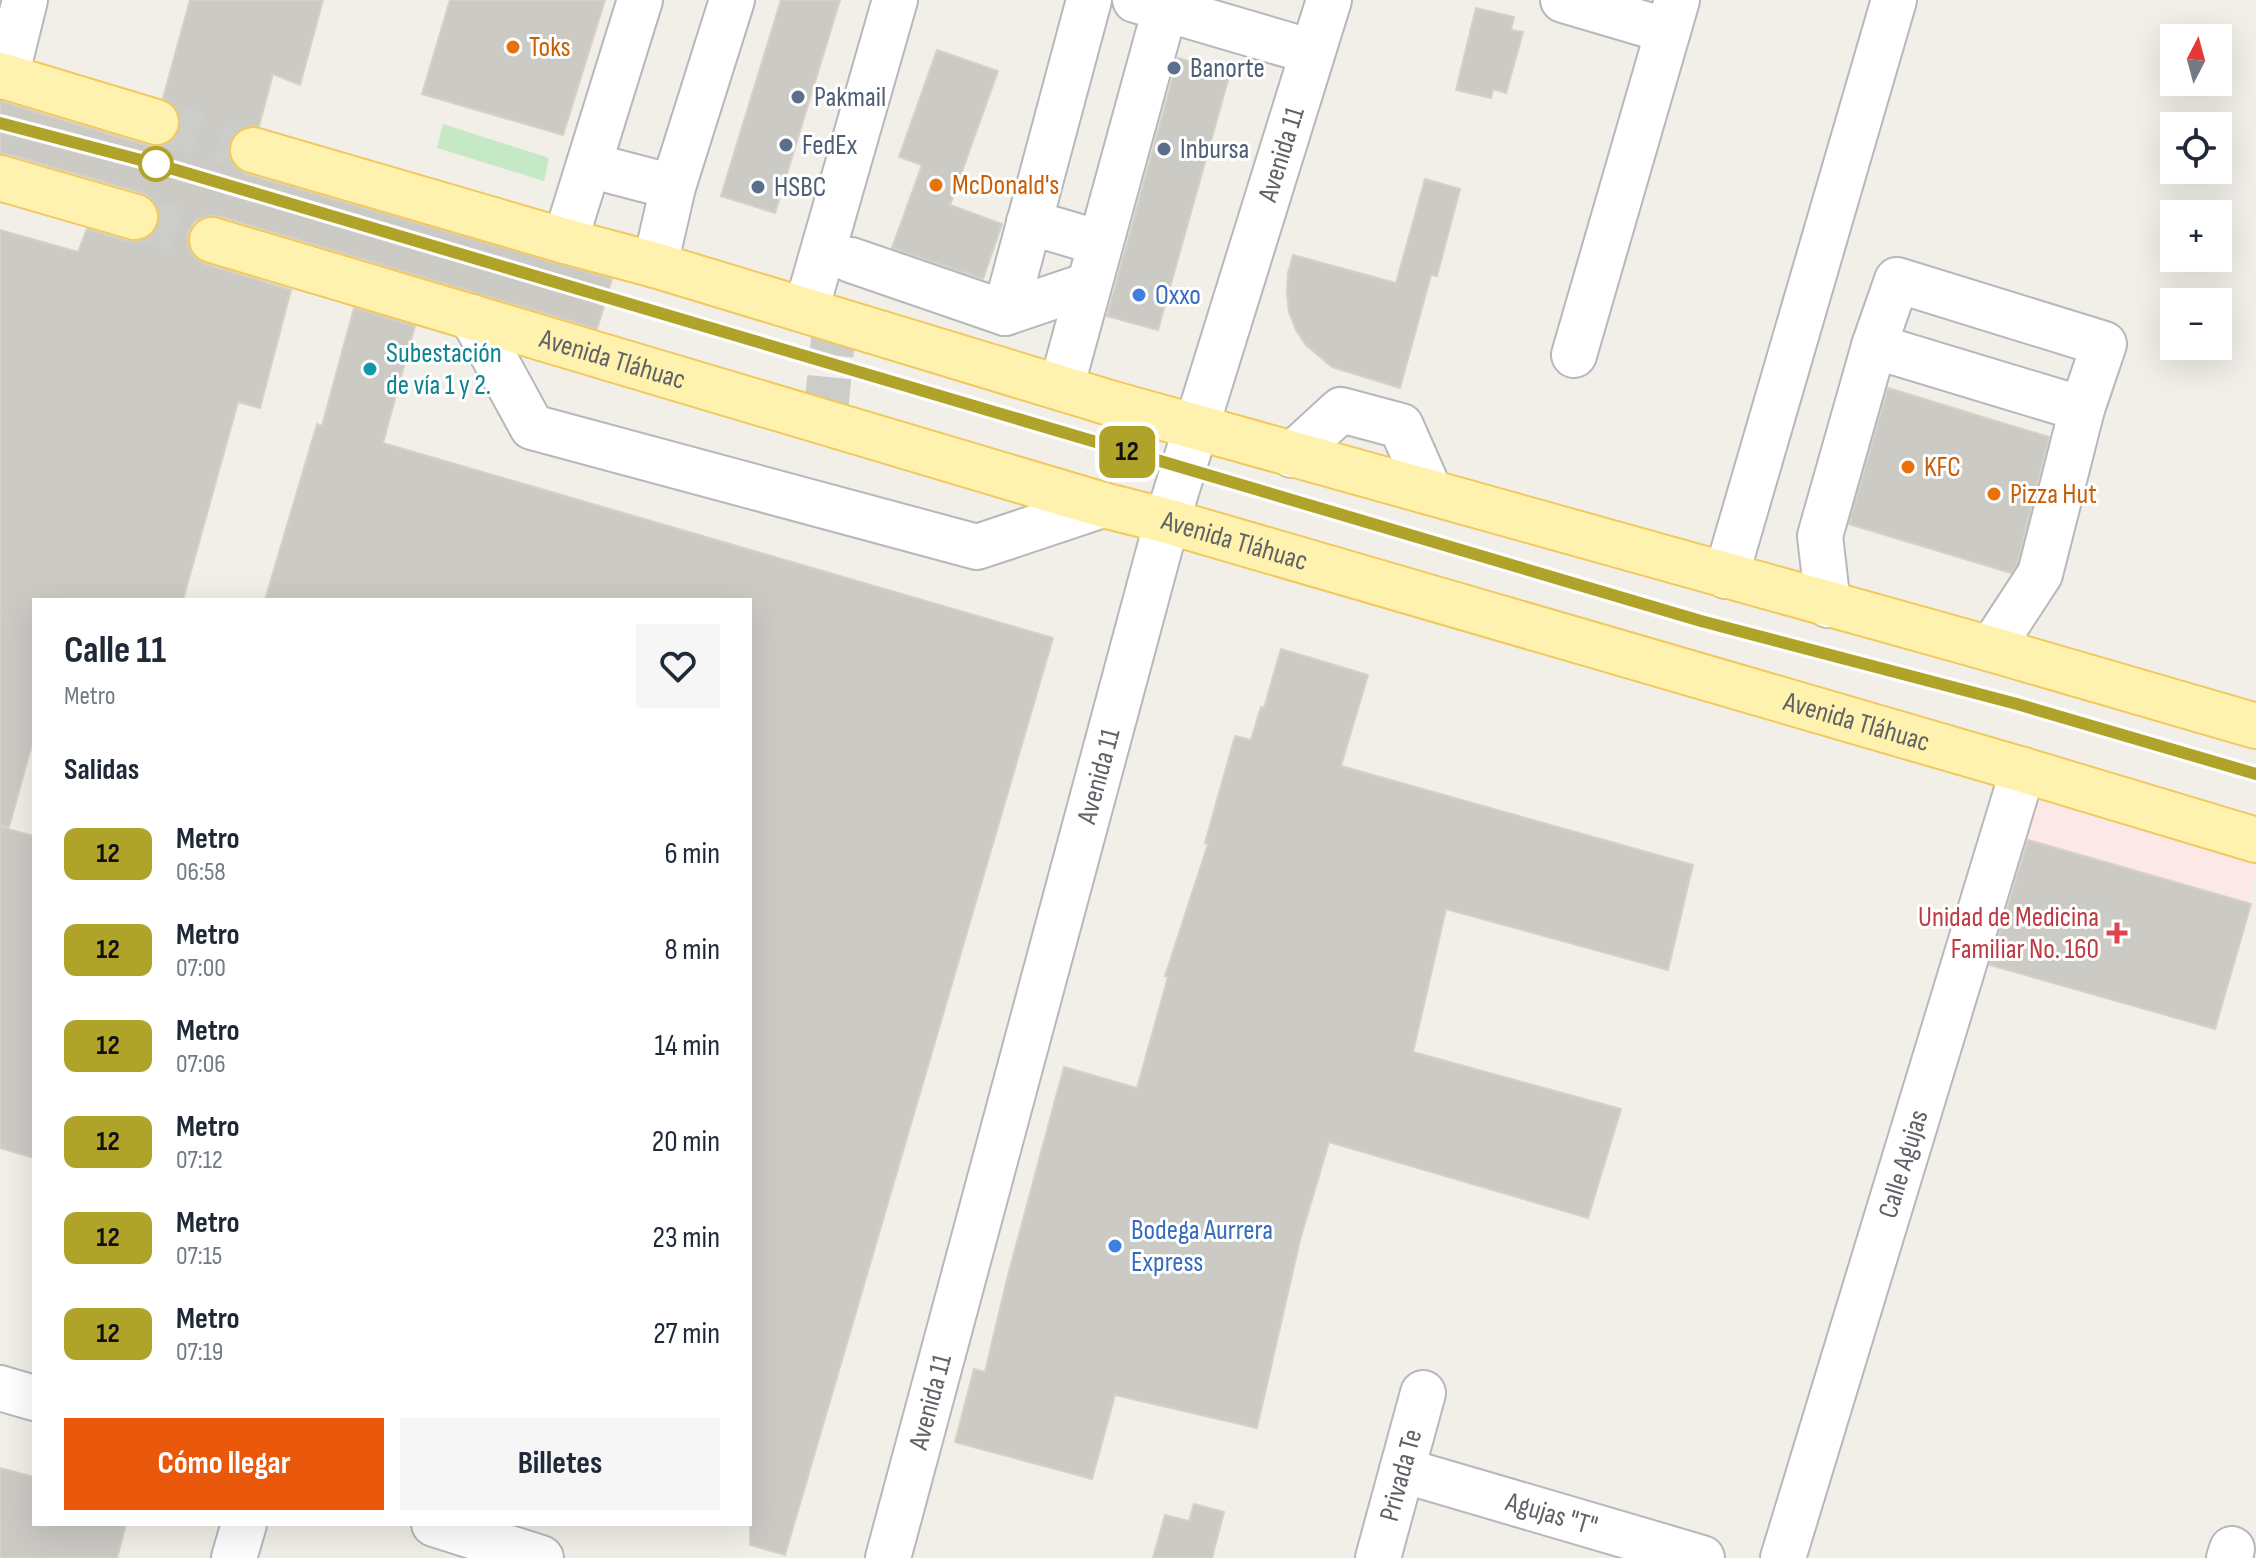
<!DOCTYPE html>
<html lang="es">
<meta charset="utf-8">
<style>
:root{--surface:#fff;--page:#f6f6f7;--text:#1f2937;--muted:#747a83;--accent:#ea580c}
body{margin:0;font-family:"Sofia Sans Condensed",sans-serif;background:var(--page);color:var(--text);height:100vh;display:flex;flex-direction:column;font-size:30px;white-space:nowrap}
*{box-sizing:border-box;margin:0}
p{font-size:26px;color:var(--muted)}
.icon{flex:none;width:44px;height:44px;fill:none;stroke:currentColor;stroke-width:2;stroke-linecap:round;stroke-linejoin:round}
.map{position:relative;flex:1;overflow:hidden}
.sheet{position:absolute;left:32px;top:598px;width:720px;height:928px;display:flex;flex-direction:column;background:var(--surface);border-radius:0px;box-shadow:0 8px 32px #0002}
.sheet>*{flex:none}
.badge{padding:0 16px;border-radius:12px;font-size:28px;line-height:52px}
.needle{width:52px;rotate:6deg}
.tools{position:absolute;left:2160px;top:24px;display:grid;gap:16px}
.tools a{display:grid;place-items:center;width:72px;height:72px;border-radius:0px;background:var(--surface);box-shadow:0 8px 32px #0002;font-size:40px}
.map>.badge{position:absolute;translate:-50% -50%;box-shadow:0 0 0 4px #fff}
h2{padding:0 32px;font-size:30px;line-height:72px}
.round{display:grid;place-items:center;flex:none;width:84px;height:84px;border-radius:0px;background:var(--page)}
.overview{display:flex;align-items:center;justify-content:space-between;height:136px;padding:0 32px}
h1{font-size:38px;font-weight:700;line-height:60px}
.primary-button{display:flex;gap:16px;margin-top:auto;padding:16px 32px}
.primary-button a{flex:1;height:92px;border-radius:0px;background:var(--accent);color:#fff;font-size:32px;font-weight:700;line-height:92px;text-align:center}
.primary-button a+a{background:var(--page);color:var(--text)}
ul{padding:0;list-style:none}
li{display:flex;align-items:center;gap:24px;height:96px;padding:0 32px}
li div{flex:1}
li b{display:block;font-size:30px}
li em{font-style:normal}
li .badge{min-width:88px;font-weight:700;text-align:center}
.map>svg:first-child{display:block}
.medical{fill:#fce8e6}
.green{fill:#c5e8c5}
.building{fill:#cccac5;stroke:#d6d1c6;stroke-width:2}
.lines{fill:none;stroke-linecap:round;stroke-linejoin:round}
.minor-tunnel{stroke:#ccccc8;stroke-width:44;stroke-dasharray:44 22;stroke-linecap:butt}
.major-tunnel{stroke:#ccccc8;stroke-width:44;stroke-dasharray:44 22;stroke-linecap:butt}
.minor-casing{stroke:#b5b8bc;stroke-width:48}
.major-casing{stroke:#f2c960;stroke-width:48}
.minor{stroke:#fff;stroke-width:44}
.major{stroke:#fff2af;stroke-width:44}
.rail-casing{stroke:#b6b7b8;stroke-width:9}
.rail{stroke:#fff;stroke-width:6;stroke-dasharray:18;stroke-linecap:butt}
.line-casing{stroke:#fff;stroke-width:18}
.line{stroke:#b0a32a;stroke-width:12}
.food-dot{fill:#e8710a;stroke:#fff;stroke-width:3}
.service-dot{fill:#5c6f8a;stroke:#fff;stroke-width:3}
.stop-dot{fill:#fff;stroke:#b0a32a;stroke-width:4}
.shop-dot{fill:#3f7fe0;stroke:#fff;stroke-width:3}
.culture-dot{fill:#0f9aa8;stroke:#fff;stroke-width:3}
.health-dot{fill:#e0444e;stroke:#fff;stroke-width:3}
.labels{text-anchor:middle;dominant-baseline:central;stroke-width:6;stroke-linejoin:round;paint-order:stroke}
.food-label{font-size:28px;fill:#c56008;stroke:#fff;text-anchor:start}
.service-label{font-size:28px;fill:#4e5e75;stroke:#fff;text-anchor:start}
.street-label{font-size:28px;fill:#5f6368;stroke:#fff}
.shop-label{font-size:28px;fill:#366cbe;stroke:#fff;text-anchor:start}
.culture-label{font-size:28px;fill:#0d838f;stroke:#fff;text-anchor:start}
.health-label{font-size:28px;fill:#be3a42;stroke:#fff;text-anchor:end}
</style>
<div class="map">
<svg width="2256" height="1558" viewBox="0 0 2256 1558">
<rect width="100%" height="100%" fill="#f1efe8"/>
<path class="medical" d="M 2034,792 L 2256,855 L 2256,875 L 2248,903 L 2251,904 L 2215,1029 L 1982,963 Z"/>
<path class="green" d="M 443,124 L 549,158 L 544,181 L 437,148 Z"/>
<path class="building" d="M 190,0 L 323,0 L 300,85 L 273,74 L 259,126 L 246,126 L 235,133 L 229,142 L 229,157 L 236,168 L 246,174 L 612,279 L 597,329 L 219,216 L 207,216 L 195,221 L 188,232 L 188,245 L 194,258 L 205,264 L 291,290 L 260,408 L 238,402 L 183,600 L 34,600 L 34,737 L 9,827 L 0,825 L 0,230 L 78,252 L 87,229 L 128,241 L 142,241 L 153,234 L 159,223 L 159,212 L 153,200 L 142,193 L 7,154 L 0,154 L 0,101 L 149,146 L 162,146 L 174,140 L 180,128 L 180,117 L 175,106 L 163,98 Z
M 450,0 L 605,0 L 563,135 L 422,94 Z
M 781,0 L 840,0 L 775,213 L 721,196 Z
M 1476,8 L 1514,17 L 1511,30 L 1523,32 L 1506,93 L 1493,89 L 1491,98 L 1456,90 Z
M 937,50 L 998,71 L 950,205 L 1002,224 L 983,279 L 892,248 L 922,165 L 899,157 Z
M 1178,58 L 1230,73 L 1158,330 L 1107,316 Z
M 1425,179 L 1460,189 L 1437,276 L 1431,275 L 1400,388 L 1332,367 L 1306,345 L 1296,330 L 1289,312 L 1287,293 L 1288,273 L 1293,255 L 1396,283 Z
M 354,308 L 415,326 L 383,443 L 1053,638 L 785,1555 L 750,1545 L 750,600 L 265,600 L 317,424 L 322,426 Z
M 1888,388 L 2049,437 L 2017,564 L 2011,573 L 1849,524 Z
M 1281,649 L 1368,675 L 1341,766 L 1693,865 L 1668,970 L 1446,909 L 1413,1052 L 1621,1109 L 1588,1218 L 1329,1142 L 1300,1240 L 1257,1428 L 1115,1395 L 1092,1479 L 955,1442 L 974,1369 L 985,1372 L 1007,1279 L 1064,1067 L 1137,1088 L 1168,977 L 1165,976 L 1208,844 L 1205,843 L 1235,736 L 1251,740 L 1261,707 L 1264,708 Z
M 0,827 L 34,836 L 34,1158 L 0,1148 Z
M 2028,840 L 2251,904 L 2215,1029 L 1990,965 Z
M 0,1468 L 34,1477 L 34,1524 L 126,1524 L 117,1558 L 0,1558 Z
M 1194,1504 L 1224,1512 L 1212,1558 L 1153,1558 L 1165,1515 L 1189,1521 Z"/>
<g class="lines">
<path class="minor-tunnel" d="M 825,421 L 835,319"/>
<path class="major-tunnel" d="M 156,122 L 253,150
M 135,217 L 212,240"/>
<g class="minor-casing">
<g id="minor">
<path d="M 1135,0 L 1312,52"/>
<path d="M 1563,0 L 1668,31"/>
<path d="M 6,77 L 25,0"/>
<path d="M 589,165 L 673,187"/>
<path d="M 1029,222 L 1100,243"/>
<path d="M 565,241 L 640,0"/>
<path d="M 851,260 L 1005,313 L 1089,0"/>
<path d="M 655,265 L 673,187 L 732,0"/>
<path d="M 806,310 L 895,0"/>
<path d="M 1005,313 L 1088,285"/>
<path d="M 472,317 L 532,427 L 977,547 L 1103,505"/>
<path d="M 1874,346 L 1897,280 L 2104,344 L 2082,409"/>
<path d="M 1574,355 L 1677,0"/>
<path d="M 1061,388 L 1165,9"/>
<path d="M 1292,455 L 1341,410 L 1401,426 L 1430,492"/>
<path d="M 1726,576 L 1894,0"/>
<path d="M 1828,605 L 1820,536 L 1874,346 L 2082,409 L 2040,574 L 1991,649"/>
<path d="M 0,1388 L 34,1398"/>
<path id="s1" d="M 1402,1470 L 1702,1558"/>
<path d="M 434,1524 L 541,1558"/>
<path d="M 234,1558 L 244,1524"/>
<path id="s2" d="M 888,1558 L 1167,521 L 1329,0"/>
<path id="s3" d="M 1378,1558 L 1423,1393"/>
<path id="s4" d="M 1783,1558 L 2023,770"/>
<path d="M 2229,1558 L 2232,1549"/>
</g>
</g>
<g class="major-casing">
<g id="major">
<path d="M 0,75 L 156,122"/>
<path d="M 253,150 L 565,241 L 655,265 L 1110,403 L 1991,649 L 2256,726"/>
<path d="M 0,178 L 135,217"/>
<path id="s5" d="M 212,240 L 1103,505 L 1167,521 L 2023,770 L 2256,840"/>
</g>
</g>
<use href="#minor" class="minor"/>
<use href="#major" class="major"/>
<g class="rail-casing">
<path id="rail" d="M 0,123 L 156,164 L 1701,621 L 2017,704 L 2256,774"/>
</g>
<use href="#rail" class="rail"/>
</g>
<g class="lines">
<g class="line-casing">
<path id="line" d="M 0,123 L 156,164 L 1701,621 L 2017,704 L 2256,774"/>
</g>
<use href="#line" class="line"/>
</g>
<g class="food-dot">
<circle cx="513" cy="47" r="8"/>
<circle cx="936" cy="185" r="8"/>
<circle cx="1908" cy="467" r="8"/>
<circle cx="1994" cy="494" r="8"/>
</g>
<g class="service-dot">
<circle cx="1174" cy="68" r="8"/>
<circle cx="798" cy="97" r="8"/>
<circle cx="786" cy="145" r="8"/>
<circle cx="1164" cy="149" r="8"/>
<circle cx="758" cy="187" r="8"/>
</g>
<circle class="stop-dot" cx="156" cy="164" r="16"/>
<g class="shop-dot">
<circle cx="1139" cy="295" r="8"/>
<circle cx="1115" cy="1246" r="8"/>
</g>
<circle class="culture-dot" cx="370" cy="369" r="8"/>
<path class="health-dot" d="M2113 921h8v8h8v8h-8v8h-8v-8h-8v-8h8z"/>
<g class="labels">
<g class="food-label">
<text x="529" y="47">Toks</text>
<text x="952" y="185">McDonald's</text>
<text x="1924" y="467">KFC</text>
<text x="2010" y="494">Pizza Hut</text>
</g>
<g class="service-label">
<text x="1190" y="68">Banorte</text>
<text x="814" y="97">Pakmail</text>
<text x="802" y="145">FedEx</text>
<text x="1180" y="149">Inbursa</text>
<text x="774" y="187">HSBC</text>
</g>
<g class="street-label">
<text stroke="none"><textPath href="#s2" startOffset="1458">Avenida 11</textPath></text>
<text stroke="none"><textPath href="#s5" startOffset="418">Avenida Tláhuac</textPath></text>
<text stroke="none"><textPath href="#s5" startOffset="1066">Avenida Tláhuac</textPath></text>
<text stroke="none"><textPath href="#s5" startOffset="1714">Avenida Tláhuac</textPath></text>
<text stroke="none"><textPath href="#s2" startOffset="810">Avenida 11</textPath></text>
<text stroke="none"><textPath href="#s4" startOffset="412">Calle Agujas</textPath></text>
<text stroke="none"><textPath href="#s2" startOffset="162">Avenida 11</textPath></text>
<text stroke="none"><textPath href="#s3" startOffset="86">Privada Te</textPath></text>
<text stroke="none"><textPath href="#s1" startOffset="156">Agujas "T"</textPath></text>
</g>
<g class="shop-label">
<text x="1155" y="295">Oxxo</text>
<text x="1131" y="1230">Bodega Aurrera<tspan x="1131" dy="32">Express</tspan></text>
</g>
<g class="culture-label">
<text x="386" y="353">Subestación<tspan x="386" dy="32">de vía 1 y 2.</tspan></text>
</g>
<g class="health-label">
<text x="2099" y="917">Unidad de Medicina<tspan x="2099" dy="32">Familiar No. 160</tspan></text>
</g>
</g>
</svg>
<div class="tools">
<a><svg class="needle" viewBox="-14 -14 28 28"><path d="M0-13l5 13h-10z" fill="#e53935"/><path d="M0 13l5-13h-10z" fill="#747a83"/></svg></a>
<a><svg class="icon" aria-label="locate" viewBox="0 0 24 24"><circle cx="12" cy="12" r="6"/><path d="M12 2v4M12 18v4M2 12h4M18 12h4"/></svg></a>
<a>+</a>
<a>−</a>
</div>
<b class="badge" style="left:1127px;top:452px;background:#b0a32a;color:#111">12</b>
<section class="sheet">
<div class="overview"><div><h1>Calle 11</h1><p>Metro</p></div><a class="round"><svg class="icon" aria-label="heart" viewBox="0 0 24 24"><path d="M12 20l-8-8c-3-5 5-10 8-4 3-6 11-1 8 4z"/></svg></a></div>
<h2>Salidas</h2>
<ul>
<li><span class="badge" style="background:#b0a32a;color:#111">12</span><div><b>Metro</b><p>06:58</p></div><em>6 min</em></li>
<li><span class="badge" style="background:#b0a32a;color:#111">12</span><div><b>Metro</b><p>07:00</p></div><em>8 min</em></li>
<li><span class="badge" style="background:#b0a32a;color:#111">12</span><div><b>Metro</b><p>07:06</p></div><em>14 min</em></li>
<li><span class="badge" style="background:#b0a32a;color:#111">12</span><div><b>Metro</b><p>07:12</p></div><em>20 min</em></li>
<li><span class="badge" style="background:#b0a32a;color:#111">12</span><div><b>Metro</b><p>07:15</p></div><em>23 min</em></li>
<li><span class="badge" style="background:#b0a32a;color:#111">12</span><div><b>Metro</b><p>07:19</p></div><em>27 min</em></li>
</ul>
<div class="primary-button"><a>Cómo llegar</a><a>Billetes</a></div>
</section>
</div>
